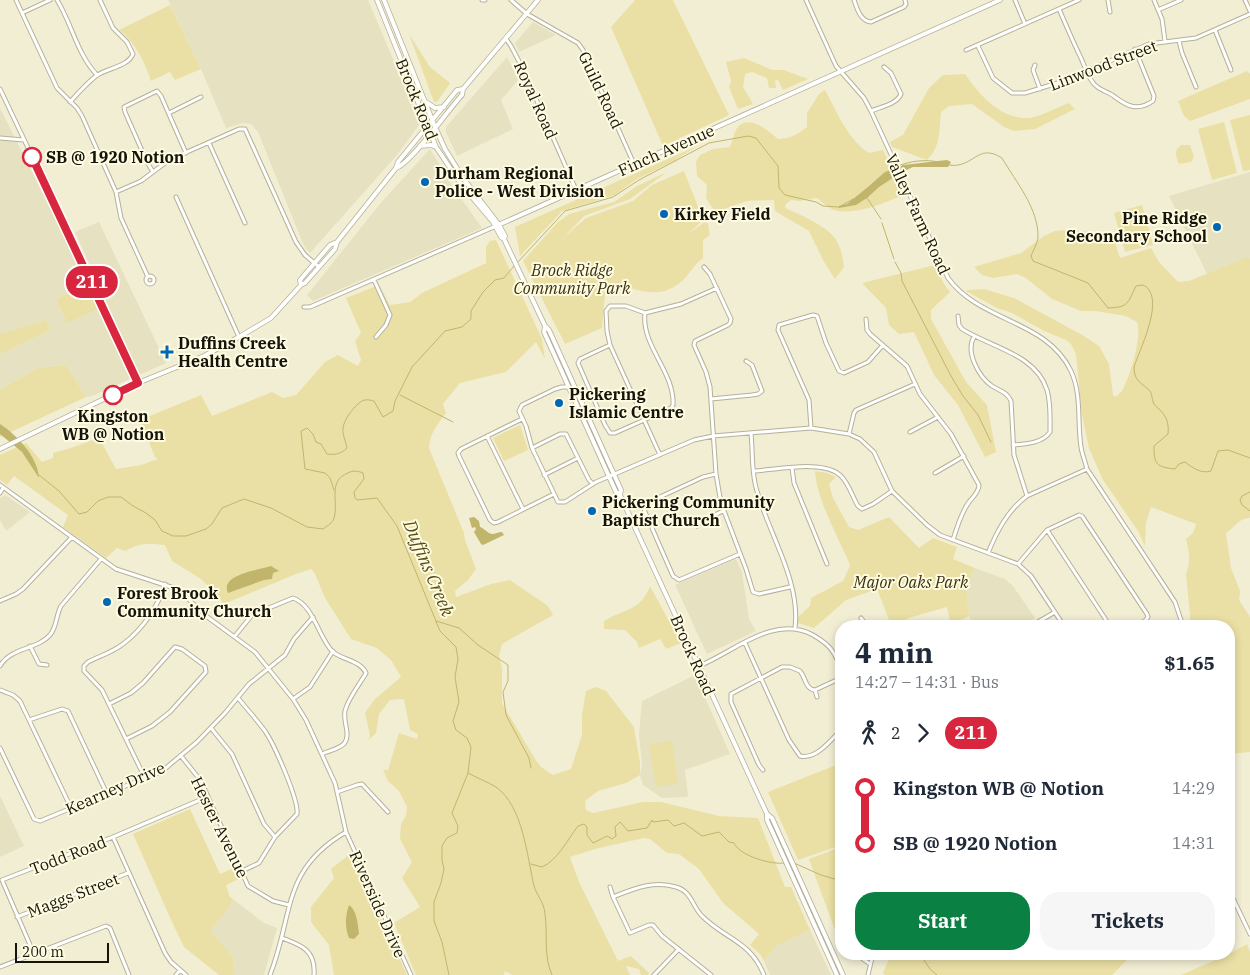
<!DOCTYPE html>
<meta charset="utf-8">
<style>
:root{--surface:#fff;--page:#f6f6f7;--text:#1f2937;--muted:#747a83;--accent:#0b8043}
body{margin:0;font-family:"IBM Plex Serif",serif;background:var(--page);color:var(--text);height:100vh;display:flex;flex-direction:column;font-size:19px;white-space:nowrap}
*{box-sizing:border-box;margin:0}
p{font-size:16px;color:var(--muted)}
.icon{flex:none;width:28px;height:28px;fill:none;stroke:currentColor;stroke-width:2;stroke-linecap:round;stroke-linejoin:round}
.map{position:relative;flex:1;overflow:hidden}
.drawer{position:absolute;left:835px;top:620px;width:400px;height:340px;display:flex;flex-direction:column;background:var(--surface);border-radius:20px;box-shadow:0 2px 8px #0003}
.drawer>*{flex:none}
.badge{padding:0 10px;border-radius:16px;font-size:18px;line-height:32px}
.scale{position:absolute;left:15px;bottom:12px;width:94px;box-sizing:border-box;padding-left:5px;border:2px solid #15140b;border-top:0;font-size:14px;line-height:18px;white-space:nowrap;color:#15140b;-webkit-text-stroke:4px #fffbe1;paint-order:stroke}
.map>.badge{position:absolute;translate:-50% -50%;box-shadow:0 0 0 2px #fff}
.legs{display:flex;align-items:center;gap:8px;height:55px;padding:0 20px;font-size:16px}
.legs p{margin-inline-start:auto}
.head{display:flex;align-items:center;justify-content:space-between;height:85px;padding:0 20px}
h1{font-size:28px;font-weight:700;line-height:38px}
.button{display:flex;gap:10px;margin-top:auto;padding:10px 20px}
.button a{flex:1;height:58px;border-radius:20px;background:var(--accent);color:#fff;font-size:20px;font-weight:700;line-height:58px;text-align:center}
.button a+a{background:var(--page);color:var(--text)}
ul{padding:0 20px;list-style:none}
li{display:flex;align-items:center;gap:18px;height:55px;font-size:19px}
li i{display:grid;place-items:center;width:8px;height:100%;margin:0 6px;background:currentColor}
li i::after{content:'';width:12px;height:12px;margin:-6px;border:4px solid;border-radius:50%;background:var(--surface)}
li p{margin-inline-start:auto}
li:first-child i{background:linear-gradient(#0000 50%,currentColor 0)}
li:last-child i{background:linear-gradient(currentColor 50%,#0000 0)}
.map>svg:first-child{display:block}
.built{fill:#e6e1c0}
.green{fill:#eae0a5}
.water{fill:#c1b56c}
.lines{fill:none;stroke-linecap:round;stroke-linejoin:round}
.stream{stroke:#c1b56c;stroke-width:1}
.minor-casing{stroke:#b5b198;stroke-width:5}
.major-casing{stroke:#b5b198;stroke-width:5.5}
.minor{stroke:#fff;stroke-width:3}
.major{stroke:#fff;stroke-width:4}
.line-1-casing{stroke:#fff;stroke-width:11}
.line-1{stroke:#d7263d;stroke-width:8}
.stop-1-dot{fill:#fff;stroke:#d7263d;stroke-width:2.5}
.poi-dot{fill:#0068b3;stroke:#fffbe1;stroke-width:2}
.labels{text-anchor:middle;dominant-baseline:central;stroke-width:4;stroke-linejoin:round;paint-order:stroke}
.street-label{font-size:16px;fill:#15140b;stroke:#fffbe1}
.stop-label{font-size:16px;font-weight:bold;fill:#15140b;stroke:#fffbe1;text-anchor:start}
.poi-label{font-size:16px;font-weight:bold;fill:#15140b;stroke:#fffbe1;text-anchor:start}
.park-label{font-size:16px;font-style:italic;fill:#373111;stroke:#fffbe1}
.water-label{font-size:18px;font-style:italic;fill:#564c15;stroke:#fffbe1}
</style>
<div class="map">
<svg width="1250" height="975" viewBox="0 0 1250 975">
<rect width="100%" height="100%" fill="#f2eed4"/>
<path class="built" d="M 168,0 L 368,0 L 409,97 L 419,125 L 397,155 L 310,253 L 304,246 L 258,132 L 251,124 L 243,123 L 226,128 L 201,69 Z
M 533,22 L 556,35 L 519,52 L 515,43 Z
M 507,57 L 518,80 L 501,100 L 513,129 L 457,156 L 446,132 L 446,127 Z
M 0,108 L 88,284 L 56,299 L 67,323 L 99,309 L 130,379 L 92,396 L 86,397 L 66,365 L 39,368 L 0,389 L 0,354 L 51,330 L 46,320 L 0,334 Z
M 430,149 L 451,184 L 482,228 L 313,301 L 307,295 L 379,205 Z
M 1250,172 L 1250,259 L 1248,258 L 1207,274 L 1169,196 Z
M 99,222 L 166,363 L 139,375 L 75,232 Z
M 5,495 L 30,512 L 6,531 L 0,520 L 0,498 Z
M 736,559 L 742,572 L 749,619 L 756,631 L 707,654 L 675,585 Z
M 975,568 L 1005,579 L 1013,586 L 1035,618 L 1020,626 L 973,626 L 969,616 L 966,587 Z
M 695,675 L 730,754 L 685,770 L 688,797 L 662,798 L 643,785 L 640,775 L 642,765 L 639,734 L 642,701 Z
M 0,796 L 24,846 L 0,857 Z
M 234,900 L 264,923 L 277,928 L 264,975 L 234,975 L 233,957 L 209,931 Z
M 810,930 L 831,975 L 770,975 L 764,961 L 776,946 Z"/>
<path class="green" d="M 635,0 L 673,0 L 729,115 L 663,146 L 611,27 Z
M 170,5 L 201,69 L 175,80 L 170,72 L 151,81 C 144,61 136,43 119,30 Z
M 409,34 L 430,67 L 450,83 L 437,102 L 434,102 Z
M 744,58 L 772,70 L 784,70 L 808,79 L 783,90 L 778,80 L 775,81 L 776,88 L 769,88 L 767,78 L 752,72 L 745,74 L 743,87 L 753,104 L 738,109 L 729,87 L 731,81 L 726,62 Z
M 1247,71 L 1250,74 L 1250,99 L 1190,121 L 1184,116 L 1178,101 Z
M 965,74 C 979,94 1000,119 1028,118 C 1038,118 1058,107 1069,103 L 1075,109 L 1035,129 L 1014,131 L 1004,127 L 972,104 L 949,106 L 941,112 C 939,130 941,147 927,160 L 892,147 L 890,142 L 903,135 L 929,88 L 943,75 Z
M 825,90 C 837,112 848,140 869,153 L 883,150 L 904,195 C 884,203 855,216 834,210 C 828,208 822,202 817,198 L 799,201 L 791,200 L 786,204 L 785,208 C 799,214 829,227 836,240 C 841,248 843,257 844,267 L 835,279 L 824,262 L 809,231 L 775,211 L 774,200 L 747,201 L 715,212 L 706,198 L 707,185 L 697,176 L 696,162 L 700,155 L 713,149 L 730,147 C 733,141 734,131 738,127 C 750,114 769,131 778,139 C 789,139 797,135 807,127 L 807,113 L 819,94 Z
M 1250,115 L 1250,170 L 1243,171 L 1230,120 Z
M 1224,122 L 1237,173 L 1212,180 L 1198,129 Z
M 1181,145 L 1190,145 L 1194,157 L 1191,162 L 1179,164 C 1176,156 1173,152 1181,145 Z
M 697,146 L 674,161 L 635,180 L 615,195 L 562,211 L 520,256 L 515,227 Z
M 684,171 L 704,222 L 702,221 L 688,234 L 705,222 L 708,224 L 710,235 L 703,240 L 703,258 C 694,264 690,274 682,281 C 662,299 641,292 619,284 L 612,294 L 605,294 L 602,328 L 565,344 L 523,261 L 557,223 L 569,214 L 614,202 L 637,186 L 667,172 L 630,199 L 584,216 L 563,238 L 586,218 L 633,201 L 652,185 Z
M 1142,205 L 1153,245 L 1125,252 L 1114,213 Z
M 1069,230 L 1099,233 L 1112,233 L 1120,258 L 1151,248 L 1159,262 L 1178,282 L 1189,281 L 1248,257 L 1250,259 L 1250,518 C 1238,518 1235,528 1226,533 L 1231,568 L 1240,591 L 1239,600 L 1250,617 L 1250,752 L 1229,754 L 1229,626 L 1191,626 L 1186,574 C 1191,562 1189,551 1186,539 L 1193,533 L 1196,524 L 1151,507 L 1146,523 L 1145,546 L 1138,531 L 1103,480 L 1089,448 L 1082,415 L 1076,354 L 1071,344 L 1066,340 L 1044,331 L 1012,313 L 997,308 L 966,291 L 968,290 L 984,289 L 1014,298 L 1084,336 L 1099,346 L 1109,364 L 1113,395 L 1115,397 C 1118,395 1122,392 1123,389 C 1131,374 1142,337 1137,322 L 1126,316 L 1096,311 L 1081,311 L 1052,299 L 1026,278 L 1017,274 L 993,278 L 982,275 L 974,267 L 1021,253 L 1044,236 L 1055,231 Z
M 496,240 L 542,339 L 545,359 L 536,342 L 506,372 L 460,383 L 443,404 L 446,413 C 437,425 430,433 429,448 L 464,533 L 465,540 L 476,569 L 468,580 L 455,591 L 456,597 L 491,584 L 510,580 L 548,606 L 553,615 L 502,644 L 499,656 L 502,668 L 502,703 L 535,759 L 541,767 L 553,775 L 571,769 L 582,735 L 582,715 L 586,691 L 596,687 L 606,691 L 634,727 L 640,763 L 640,775 L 626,783 L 598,791 L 585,801 L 586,810 L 593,813 L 643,802 L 661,802 L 719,816 L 758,818 L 785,887 L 791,887 L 810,930 L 776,946 L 764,961 L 760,954 L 750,945 L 759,934 L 723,903 L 699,869 L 679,854 L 667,853 L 650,839 L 644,838 L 595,849 L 570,857 L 579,882 L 618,961 L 631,956 L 649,973 L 648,975 L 641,975 L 639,969 L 626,966 L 630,975 L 513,975 L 505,971 L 504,975 L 416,975 L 394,923 L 420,907 L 402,878 L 412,862 L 400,839 L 401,824 L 406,816 L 407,807 L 399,791 L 388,781 L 383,770 L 388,770 L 399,733 L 417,739 L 418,734 L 410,730 L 404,699 L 390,700 L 379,714 L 376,733 L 369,740 L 370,735 L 365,713 L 375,699 L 401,677 L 391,660 L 377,648 L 351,639 L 325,598 L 315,574 L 311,569 L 296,574 L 224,604 L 216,594 L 201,579 L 172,561 L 165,545 C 149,543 138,543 125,551 L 117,548 L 106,558 L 63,527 L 68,515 L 14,476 L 7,485 L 0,480 L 0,455 L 26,443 L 42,462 L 53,458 L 53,453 L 68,449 L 99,438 L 116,469 L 141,465 L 158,459 L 155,457 L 140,420 L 201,395 L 212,416 L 272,392 L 283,398 L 296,395 L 325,362 L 338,355 L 358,366 L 361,360 L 355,341 L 361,333 L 346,298 L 379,285 L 390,305 L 410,302 L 422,293 L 486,263 L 486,247 L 490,241 Z
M 935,265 L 944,284 L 950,292 L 931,310 L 931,319 L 966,382 L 987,405 L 996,452 L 985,457 L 958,405 L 934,375 L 914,332 L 899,334 L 889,325 L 886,308 L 862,283 Z
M 88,284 L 99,309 L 67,323 L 56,299 Z
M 46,320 L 51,330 L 0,354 L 0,334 Z
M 66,365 L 86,397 L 0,437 L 0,389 L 39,368 Z
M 520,425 L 528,450 L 504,461 L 493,438 Z
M 815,471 L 827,473 L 836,477 L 829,484 L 833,498 L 849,527 L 858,530 L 889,517 L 919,548 L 933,538 L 957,547 L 953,559 L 975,568 L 966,587 L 969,616 L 954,623 L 950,621 L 947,607 L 912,617 L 891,625 L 877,589 L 846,600 L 814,628 L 798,623 L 798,617 L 810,606 L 811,598 L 843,581 L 850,566 C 847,557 843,550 839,541 C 830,521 816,493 815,471 Z
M 650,586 L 681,643 L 666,649 L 660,639 L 639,648 L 637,642 L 625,630 L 604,629 L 604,621 C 625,608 640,612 650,586 Z
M 672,741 L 678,783 L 656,787 L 649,744 Z
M 841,763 L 841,845 L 798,860 L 768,792 Z
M 190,809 L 220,874 L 234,868 L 239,879 L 226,885 L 230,897 L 234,900 L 210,931 L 233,957 L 234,975 L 219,975 L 184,947 L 172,922 L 133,834 Z
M 841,847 L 841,931 L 836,933 L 809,859 Z
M 350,854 L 407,975 L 334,975 L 329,945 L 311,922 L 311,907 L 334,878 L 331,869 Z
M 1247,944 L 1250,952 L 1250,975 L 1181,975 L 1229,954 Z
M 891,954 L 1133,954 L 1112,975 L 885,975 L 883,973 Z"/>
<path class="water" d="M 947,160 L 951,162 L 948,167 L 913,167 L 902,172 L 879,187 L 867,198 L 856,205 L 839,208 L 839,206 L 847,204 L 885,173 L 903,165 Z
M 0,424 C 17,435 38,457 39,478 L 22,452 L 0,434 Z
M 474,517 L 479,521 L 480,527 C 484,528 487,533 492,534 C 495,534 499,532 502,532 L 504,535 L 483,545 L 481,544 L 474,532 L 476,529 L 475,527 L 472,528 L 469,518 Z
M 271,566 L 279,571 L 273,573 L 272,579 L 264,580 L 228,593 C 219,575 259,570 271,566 Z
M 349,905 C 357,910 358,925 359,934 L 354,939 L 349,938 C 345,929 345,915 349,905 Z"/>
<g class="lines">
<path class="stream" d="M 949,165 C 974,169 977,142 1002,158 C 1016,182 1039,209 1038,238 C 1037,244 1033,251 1031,256 L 1033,261 L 1088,283 L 1108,308 C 1129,307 1127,304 1136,286 L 1143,285 C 1145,286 1148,288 1149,290 C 1161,307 1140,349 1134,367 C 1134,379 1139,382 1148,389 C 1153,393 1151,398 1154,404 C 1154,405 1158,408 1159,409 C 1167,417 1169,423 1168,434 L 1154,446 C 1154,464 1156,467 1175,469 L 1179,464 L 1185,462 C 1193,468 1201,474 1211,471 L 1218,451 L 1228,450 L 1250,458
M 898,166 C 910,161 926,159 938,162
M 872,184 L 884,173 L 895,168
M 867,198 L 881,219
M 882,223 L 894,259
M 895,262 L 901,273 L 902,281 L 951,376 L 963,396 L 978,415 L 991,442
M 517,263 L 565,211 L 613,197 L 639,180 L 709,143 L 748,136 L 756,138 L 778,166 L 779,188 L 785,195 L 816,202 L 823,206 L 839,207 L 853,199
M 400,395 L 453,422
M 39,475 L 59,491 L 79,514 L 87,512 L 98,501 L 108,497 L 121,497 L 133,506 L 146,513 L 155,520 L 162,531 L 173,536 L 186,536 L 206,529 L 212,524 L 222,508 L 244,499 L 271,508 L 307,527 L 323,529 C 327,526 333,523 334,518 C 339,502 327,481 348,473 C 353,470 358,471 363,473 L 364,479 L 354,492 L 355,498 L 357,500 L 377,498 L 397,526 L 440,631 L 456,647 L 458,659 L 455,677 L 459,702 L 453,721 L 456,730 L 467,738 L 471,747 L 468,773 L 452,813 L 458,826 L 457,833 L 447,838 L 442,846 L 442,860 L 444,869 L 441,883 L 434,902 L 434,921 L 442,942 L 449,975
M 334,490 L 330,478 L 325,473 L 305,469 L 301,431 L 307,428 L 313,434 L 316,442 L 321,444 L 327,454 C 335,455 341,454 347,448 C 346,442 342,434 343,428 C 344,419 355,405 362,401 C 366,399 370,400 374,401 L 383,417 L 393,411 L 395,401 L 412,367 L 445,331 L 462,327 L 471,319 L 471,311 L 483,292 L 495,280 L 504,278 L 514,266
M 1250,492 L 1242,496 L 1240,500 L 1242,505 L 1250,511
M 436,621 L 459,628 L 478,645 L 508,665 L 508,681 L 503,692 L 506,715 L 529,758 L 531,768
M 468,773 C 477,778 488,782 496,787 C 523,806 527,856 534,886 C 537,896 544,902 545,914 C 548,935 543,955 552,975
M 794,863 L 821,875 L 841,881
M 531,864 L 542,867 C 557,861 568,839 578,826 L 584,824 L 587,827 L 587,835 L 593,843 L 607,836 L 612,839 L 616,836 L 615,827 L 620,822 L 628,831 L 647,828 L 652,820 L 653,822 L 668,820 L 674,826 L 684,823 L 702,836 L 719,832 L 729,842 L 734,843 C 740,856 771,865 785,863
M 920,954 L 930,969 L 937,975"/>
<g class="minor-casing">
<path id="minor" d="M 16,0 L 57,88 L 77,108 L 82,116 L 116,192 L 141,181 L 169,160 L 239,129 L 245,129 L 296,242 L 305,255 L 319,267
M 57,0 C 72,24 77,54 97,75
M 482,0 L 485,0
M 511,0 L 527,14 L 578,43 L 583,50 L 634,164
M 806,0 L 836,66 L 864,98 L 871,111 L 948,278 C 981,323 1046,319 1071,371 C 1082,395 1077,421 1081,447 C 1082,454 1085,461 1087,469 L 1175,602 L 1183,626
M 854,0 C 857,8 860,21 871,22 L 904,7 L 906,4 L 905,0
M 1015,0 L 1025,24
M 1108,0 L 1110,12
M 1154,0 L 1162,19 L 1165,41
M 1245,0 L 1250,11
M 1059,9 C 1066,25 1073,42 1081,58 C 1085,67 1088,78 1095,85 C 1101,91 1109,92 1115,97 C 1128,107 1138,111 1153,101 L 1154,96 L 1135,49
M 1158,10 L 1181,0
M 22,13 L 50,0
M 1215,30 L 1231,70
M 506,39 L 511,46 L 523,69 L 576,190
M 1179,41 L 1182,53 L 1196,87
M 978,46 L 993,78 L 1012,93 L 1025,93 L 1064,81 L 1149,44 L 1196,38 L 1250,14
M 966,50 L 1079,0
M 1035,65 L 1033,70 L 1040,89
M 0,89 L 89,276 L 138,383
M 70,102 C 78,93 87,83 96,76 C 106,68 128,67 133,54 L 127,42 L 113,28 L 100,0
M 871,111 C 881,107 897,104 901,94 L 891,73 L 884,67
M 169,113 L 201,97
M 0,138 L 24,140
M 209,143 L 245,223
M 153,172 L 147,162 L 125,112 L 124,107 L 157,91 L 161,96 L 186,153
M 116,192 L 121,218 L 148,277
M 176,197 L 239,337
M 704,267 L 710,274 L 731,319 L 730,323 L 728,325 L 695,341 L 694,345 L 706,372 L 710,387 L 716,474 L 721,503 L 746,569 L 753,592 L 759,594 L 790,587
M146 280a4 4 0 1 1 8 0a4 4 0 1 1-8 0Z
M 374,280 L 390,315 L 386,325 L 376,337
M 304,307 L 310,307 L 496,226
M 958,316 L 959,325 L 962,329 C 990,347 1036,354 1047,390 C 1051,403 1050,419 1050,432 C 1043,443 1026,444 1013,445
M 866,319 L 867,330 L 870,334 L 907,366 L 920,394 L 951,434 L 979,485 C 979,492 973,497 969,502 C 961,513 957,527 953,540
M 974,337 C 965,352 979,377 992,386 C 1000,391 1007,392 1011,401 L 1014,455 L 1027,496
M 610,345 L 580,359 L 578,363 L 605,425 L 610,433 L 615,433 L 671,408 L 673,405 C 675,372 641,346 645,313
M 569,387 L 562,387 L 555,389 L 522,405 L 519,411 L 526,426 L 532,448 L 558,502 L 565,502 L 596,482 L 694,440 L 713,436 L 811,428 L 849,434 L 860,439 L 874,452 L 892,491 L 927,525 L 940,535 L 1018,564 L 1031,576 L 1064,626
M 711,399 L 752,395 L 758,394 L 762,391 L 752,365 L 746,361
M 522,419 L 461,449 L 458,453 L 459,456 L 490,520 L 494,523 L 498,522 L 554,494
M 811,428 L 809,400 L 778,330 L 779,325 L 813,315 L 817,316 L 826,343 L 839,371 L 844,373 L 868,362 L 883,345
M 910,432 L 938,417
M 751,433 C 753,452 751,473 757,491 C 769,534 801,582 795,628
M 849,434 L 854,413 L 856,410 L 915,384
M 487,436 L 523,509
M 532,448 L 560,434 L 566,434 L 589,480 L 593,484
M 660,455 L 610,345 L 607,331 L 606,311 L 610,306 L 626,306 L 645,313 L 681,304 L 717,288
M 792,468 L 794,483 L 827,564
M 754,471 C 776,470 825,459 841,476 C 849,484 852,496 858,506 L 862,509 L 873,504 L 892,491
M 935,473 L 964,456
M 716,474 L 703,477 L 647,503 L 644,508 L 645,512 L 673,576 L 679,580 L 740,554
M 544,475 L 578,458
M 0,485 L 116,569 L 174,588 L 184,595 L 206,616 L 255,652 L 293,699 L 306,720 L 335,783 L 346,832 L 411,975
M 0,493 L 3,488
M 697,526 L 702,521 L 723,511
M 1047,530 L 1110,626
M 988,553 C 997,531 1008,510 1027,496 L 1087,469
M 1018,564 L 1047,530 L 1079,515 L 1082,516 L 1147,614 L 1148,617 L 1145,621 L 1131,626
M 0,601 L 16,594 L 23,589 L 72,537
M 861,618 L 867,626
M 1031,626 L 1055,612
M 235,636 L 252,615 L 293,598 C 314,605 319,639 333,652 C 343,660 361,661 366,673 C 360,684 348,698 345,711 C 344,716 345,721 346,726 C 351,748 338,747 322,754
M 745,643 L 789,740 L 800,756 C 816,760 831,740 841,730
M 30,646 L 39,664 L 47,665
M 0,666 C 11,647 37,650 50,635 C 57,627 56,615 61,606 L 101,559
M 699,666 C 734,652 773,614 813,635 C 820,639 829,645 833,652 C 837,658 839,664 841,670
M 0,690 L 13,695 L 20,701 L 71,808
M 815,690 L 817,697
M 238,698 C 247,709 257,720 265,731 C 274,744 299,800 297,814 L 275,837 L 259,863 L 242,871
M 293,699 L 310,687 L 333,651
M 109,704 L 131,693 L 143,683 L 175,647 L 182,649 L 205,666 L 206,672 L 170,712 L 152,726 L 126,739
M 29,720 L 62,709 L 68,711 L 107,794
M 211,728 L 232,754 L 264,824 L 275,837
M 836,735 L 841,740
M 0,748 L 34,819 L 40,821 L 145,778 L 161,772 L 197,742 L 225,713 L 249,684 L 285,655 L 294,639 L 313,617
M 181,756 L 201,781 L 248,886 L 273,901 L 289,905
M 763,770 L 759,765 L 731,702 L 731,694 L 782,667 L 790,667 L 800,671 C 806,678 805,689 815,690 L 841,678
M 145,778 L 102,690 L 84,671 L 84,666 L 88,662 C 100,656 113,652 123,644 C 142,630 158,607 165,584
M 337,792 L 357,785 L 362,784 L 388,812
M 113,837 L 165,953 L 171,962 L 186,975
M 610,887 L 613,897 L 630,933 L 649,925 L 653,925 L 662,936 L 711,975
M 1229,890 L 1250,934
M 613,897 C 633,889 653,880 676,887 C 691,891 692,905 701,915 C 724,939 750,940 764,975
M 17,917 L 128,873
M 282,938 C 301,945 316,950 314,975
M 34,954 L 2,880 L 113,837 L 207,797
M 860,954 L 860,957 L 870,964
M 0,967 L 106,926 L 110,928 L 129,975
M 176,975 L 180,970
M 270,975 C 294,914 281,870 346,832
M 654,975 L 679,949
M 868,975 L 873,954"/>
</g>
<g class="major-casing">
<path id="major" d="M 377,0 L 436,147 L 461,184 L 493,222 L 501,237 L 504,239 L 545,326 L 549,330 L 621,490 L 620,495
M 384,0 L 435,127 L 445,149 L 463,178 L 499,225 L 505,236 L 504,239
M 426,102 L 435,108 L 444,107
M 420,146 L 431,145 L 436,147
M 396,168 C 411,163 448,110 462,95 L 463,89 L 538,0
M 496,226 L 1000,0
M 301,285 L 300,280 L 330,245 L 337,242
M 545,326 L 544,332 L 616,492 L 620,495 L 767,814 L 772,818 L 843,975
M 0,449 L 133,385 L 204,356 L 239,337 L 271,318 L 301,285 L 305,283 L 335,249 L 337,242 L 396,168 L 398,162 L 457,90 L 463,89
M 767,814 L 767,820 L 837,975"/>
</g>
<use href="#minor" class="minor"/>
<use href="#major" class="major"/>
</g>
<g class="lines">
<g class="line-1-casing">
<path id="line-1" d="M 32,157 L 138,383 L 113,395"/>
</g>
<use href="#line-1" class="line-1"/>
</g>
<g class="stop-1-dot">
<circle cx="32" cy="157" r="9"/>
<circle cx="113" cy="395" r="9"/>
</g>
<g class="poi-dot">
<circle cx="425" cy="182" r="5"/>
<circle cx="664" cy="214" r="5"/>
<circle cx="1217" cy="227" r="5"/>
<path d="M164.5 344.5h5v5h5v5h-5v5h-5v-5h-5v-5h5z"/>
<circle cx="559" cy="403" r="5"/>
<circle cx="592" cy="511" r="5"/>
<circle cx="107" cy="602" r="5"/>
</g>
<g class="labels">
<g class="street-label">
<text transform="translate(1103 65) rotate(-21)">Linwood Street</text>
<text transform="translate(601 90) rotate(65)">Guild Road</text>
<text transform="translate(417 99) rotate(68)">Brock Road</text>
<text transform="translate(536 100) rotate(66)">Royal Road</text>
<text transform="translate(666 150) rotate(-24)">Finch Avenue</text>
<text transform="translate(918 214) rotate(65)">Valley Farm Road</text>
<text transform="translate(693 655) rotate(66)">Brock Road</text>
<text transform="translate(115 788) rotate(-24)">Kearney Drive</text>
<text transform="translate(220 827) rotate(64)">Hester Avenue</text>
<text transform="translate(68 855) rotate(-21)">Todd Road</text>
<text transform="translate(73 895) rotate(-21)">Maggs Street</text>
<text transform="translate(378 904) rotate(66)">Riverside Drive</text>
</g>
<g class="stop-label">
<text x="46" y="157">SB @ 1920 Notion</text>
<text x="113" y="416" text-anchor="middle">Kingston<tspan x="113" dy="18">WB @ Notion</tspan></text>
</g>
<g class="poi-label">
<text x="435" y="173">Durham Regional<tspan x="435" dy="18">Police - West Division</tspan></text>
<text x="674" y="214">Kirkey Field</text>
<text x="1207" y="218" text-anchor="end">Pine Ridge<tspan x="1207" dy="18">Secondary School</tspan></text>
<text x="178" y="343">Duffins Creek<tspan x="178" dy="18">Health Centre</tspan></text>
<text x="569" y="394">Pickering<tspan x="569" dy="18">Islamic Centre</tspan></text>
<text x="602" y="502">Pickering Community<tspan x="602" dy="18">Baptist Church</tspan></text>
<text x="117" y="593">Forest Brook<tspan x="117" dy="18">Community Church</tspan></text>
</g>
<g class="park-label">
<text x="572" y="270">Brock Ridge<tspan x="572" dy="18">Community Park</tspan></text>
<text x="911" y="582">Major Oaks Park</text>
</g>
<g class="water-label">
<text transform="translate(429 568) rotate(67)">Duffins Creek</text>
</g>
</g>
</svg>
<div class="scale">200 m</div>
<b class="badge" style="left:92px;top:282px;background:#d7263d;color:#fff">211</b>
<section class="drawer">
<div class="head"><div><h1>4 min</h1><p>14:27 – 14:31 · Bus</p></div><b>$1.65</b></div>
<div class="legs"><svg class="icon" aria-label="walk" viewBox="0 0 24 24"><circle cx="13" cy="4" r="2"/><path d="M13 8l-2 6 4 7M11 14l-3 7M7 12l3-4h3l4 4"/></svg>2<svg class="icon" aria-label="forward" viewBox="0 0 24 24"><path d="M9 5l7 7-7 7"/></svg><b class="badge" style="background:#d7263d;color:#fff">211</b></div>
<ul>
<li><i style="color:#d7263d"></i><b>Kingston WB @ Notion</b><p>14:29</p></li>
<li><i style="color:#d7263d"></i><b>SB @ 1920 Notion</b><p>14:31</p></li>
</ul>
<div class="button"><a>Start</a><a>Tickets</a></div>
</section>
</div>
